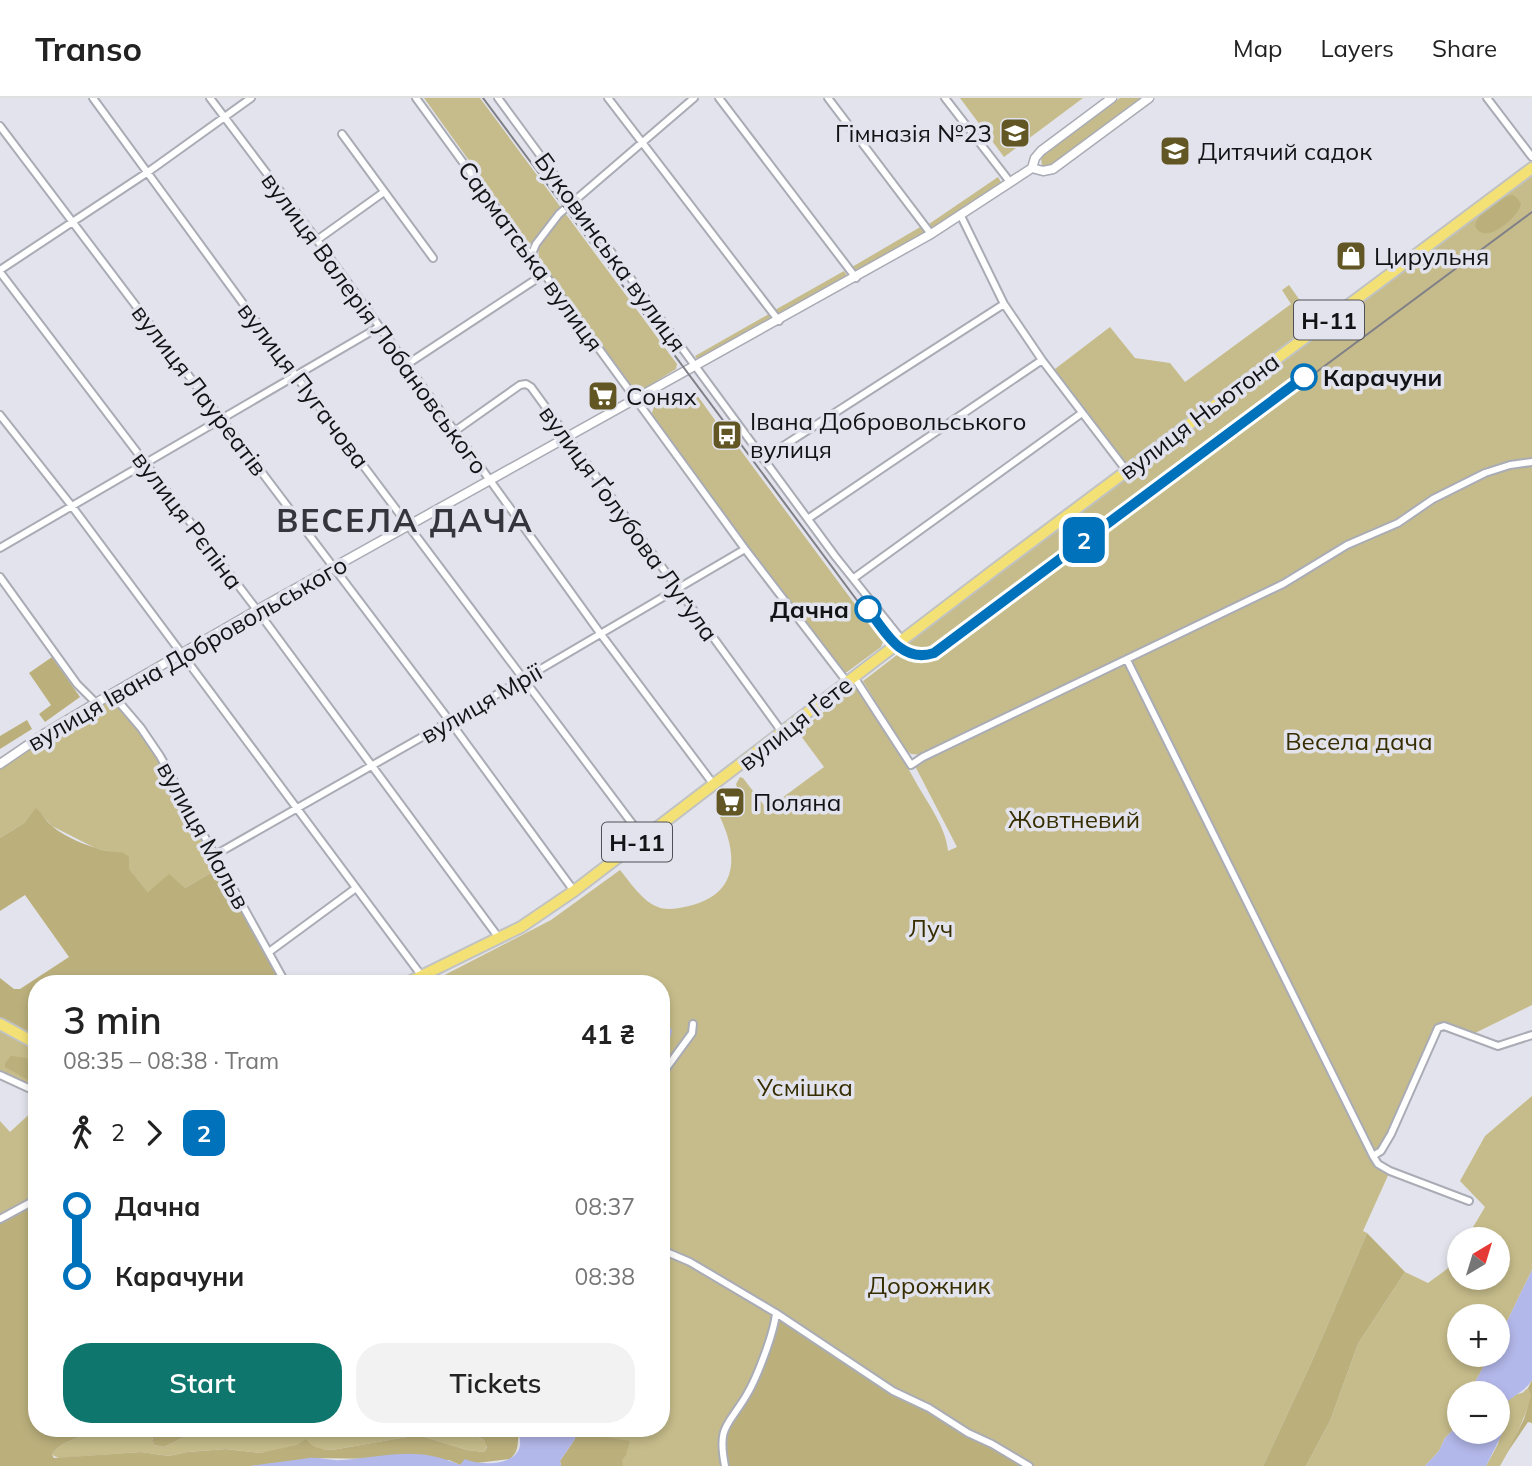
<!DOCTYPE html>
<meta charset="utf-8">
<style>
:root{--surface:#fff;--page:#f2f2f2;--text:#222;--muted:#767676;--line:#e0e0e0;--accent:#0f766e}
body{margin:0;font-family:Mulish,sans-serif;background:var(--page);color:var(--text);height:100vh;display:flex;flex-direction:column;font-size:26px;white-space:nowrap}
*{box-sizing:border-box;margin:0}
p{font-size:23px;color:var(--muted)}
.icon{flex:none;width:38px;height:38px;fill:none;stroke:currentColor;stroke-width:2;stroke-linecap:round;stroke-linejoin:round}
.map{position:relative;flex:1;overflow:hidden}
.details{position:absolute;left:28px;top:877px;width:642px;height:462px;display:flex;flex-direction:column;background:var(--surface);border-radius:28px;box-shadow:0 4px 10px #0003}
.details>*{flex:none}
.badge{padding:0 14px;border-radius:10px;font-size:24px;line-height:46px}
.needle{width:46px;rotate:38deg}
.controls{position:absolute;left:1447px;top:1129px;display:grid;gap:14px}
.controls a{display:grid;place-items:center;width:63px;height:63px;border-radius:50%;background:var(--surface);box-shadow:0 4px 10px #0003;font-size:35px}
.map>.badge{position:absolute;translate:-50% -50%;box-shadow:0 0 0 4px #fff}
.legs{display:flex;align-items:center;gap:10px;height:77px;padding:0 35px;font-size:23px}
.legs p{margin-inline-start:auto}
.headline{display:flex;align-items:center;justify-content:space-between;height:119px;padding:0 35px}
h1{font-size:38px;font-weight:600;line-height:52px}
.action{display:flex;gap:14px;margin-top:auto;padding:14px 35px}
.action a{flex:1;height:80px;border-radius:28px;background:var(--accent);color:#fff;font-size:28px;font-weight:600;line-height:80px;text-align:center}
.action a+a{background:var(--page);color:var(--text)}
ul{padding:0 35px;list-style:none}
li{display:flex;align-items:center;gap:24px;height:70px;font-size:26px}
li i{display:grid;place-items:center;width:10px;height:100%;margin:0 9px;background:currentColor}
li i::after{content:'';width:18px;height:18px;margin:-9px;border:5px solid;border-radius:50%;background:var(--surface)}
li p{margin-inline-start:auto}
li:first-child i{background:linear-gradient(#0000 50%,currentColor 0)}
li:last-child i{background:linear-gradient(currentColor 50%,#0000 0)}
header{display:flex;align-items:center;gap:42px;box-sizing:border-box;height:98px;padding:0 35px;background:var(--surface);border-bottom:2px solid var(--line)}
header strong{font-size:33px}
nav{display:flex;gap:38px;margin-inline-start:auto;font-size:24px}
.map>svg:first-child{display:block}
.green{fill:#c6bc8b}
.forest{fill:#bbb07c}
.water{fill:#b3b8ea}
.lines{fill:none;stroke-linecap:round;stroke-linejoin:round}
.minor-casing{stroke:#aaacb5;stroke-width:10}
.tertiary-casing{stroke:#aaacb5;stroke-width:11}
.primary-casing{stroke:#c1c2c2;stroke-width:14}
.minor{stroke:#fff;stroke-width:6}
.tertiary{stroke:#fff;stroke-width:8}
.primary{stroke:#f4e176;stroke-width:10}
.tram{stroke:#808188;stroke-width:2}
.line-1-casing{stroke:#fff;stroke-width:16}
.line-1{stroke:#0072bc;stroke-width:10}
.stop-1-dot{fill:#fff;stroke:#0072bc;stroke-width:3.5}
.labels{text-anchor:middle;dominant-baseline:central;stroke-width:7;stroke-linejoin:round;paint-order:stroke}
.shield{fill:#e2e3ec;stroke:#505156;stroke-width:2}
.shield-label{font-size:23px;font-weight:bold;fill:#121316}
.poi-label{font-size:24px;fill:#121316;stroke:#e2e3ec;text-anchor:start}
.street-label{font-size:24px;fill:#121316;stroke:#e2e3ec}
.stop-label{font-size:24px;font-weight:bold;fill:#121316;stroke:#e2e3ec;text-anchor:start}
.park-label{font-size:24px;fill:#362d01;stroke:#e2e3ec}
.district-label{font-size:32px;font-weight:bold;letter-spacing:2px;fill:#35363d;stroke:#e2e3ec}
</style>
<header>
<strong>Transo</strong>
<nav><a>Map</a><a>Layers</a><a>Share</a></nav>
</header>
<div class="map">
<svg width="1532" height="1368" viewBox="0 0 1532 1368">
<rect width="100%" height="100%" fill="#e2e3ec"/>
<path class="green" d="M 424,0 L 480,0 L 562,111 L 534,144 L 529,146 Z
M 960,0 L 1083,0 L 1004,59 Z
M 1120,0 L 1142,0 L 1051,68 L 1042,68 L 1041,59 Z
M 1532,76 L 1532,907 L 1469,938 L 1456,932 L 1438,930 L 1391,1036 L 1373,1058 L 1390,1073 L 1363,1133 L 1367,1135 L 1312,1263 L 1263,1368 L 623,1368 L 606,1340 L 592,1337 L 591,1330 L 662,1330 L 662,886 L 427,886 L 551,822 L 620,772 C 630,784 642,803 658,809 C 667,813 680,810 689,808 C 739,796 738,757 720,719 L 736,708 L 741,702 L 736,686 L 740,679 L 743,680 L 767,711 L 824,669 L 798,634 L 857,588 C 880,620 899,654 918,688 C 929,707 946,730 948,753 L 957,749 L 914,666 L 922,657 L 911,656 L 904,650 L 863,583 L 897,557 L 905,545 Z
M 998,79 L 1001,84 L 933,131 L 929,126 Z
M 565,115 L 677,266 L 676,271 L 639,294 L 633,293 L 540,163 C 533,145 552,127 565,115 Z
M 922,128 L 925,135 L 856,175 L 852,169 Z
M 844,173 L 848,179 L 779,218 L 775,212 Z
M 1289,187 L 1316,225 L 1123,369 L 1051,274 L 1110,229 L 1135,260 L 1170,265 L 1185,284 L 1291,206 L 1282,192 Z
M 769,216 L 771,221 L 698,262 L 695,258 Z
M 672,294 L 697,297 L 722,332 L 713,341 L 719,351 L 733,342 L 883,544 L 881,549 L 847,574 L 841,574 L 653,320 L 652,315 L 655,305 Z
M 112,596 L 141,630 L 221,769 L 185,790 L 148,794 L 115,755 L 95,750 L 52,728 L 36,711 L 24,725 L 0,740 L 0,666 Z
M 0,926 L 37,946 L 37,994 L 0,977 Z
M 1532,998 L 1532,1172 L 1498,1242 L 1498,1218 L 1460,1218 L 1460,1256 L 1490,1257 L 1469,1295 L 1460,1295 L 1459,1315 L 1456,1329 L 1445,1340 L 1439,1353 L 1425,1368 L 1306,1368 L 1330,1323 L 1358,1246 L 1405,1174 L 1428,1185 L 1447,1171 L 1459,1151 L 1460,1180 L 1498,1180 L 1498,1141 L 1466,1141 L 1485,1109 L 1460,1083 L 1485,1038 Z
M 37,1009 L 37,1101 L 0,1121 L 0,1023 L 10,1034 Z
M 1528,1290 L 1532,1298 C 1523,1323 1513,1346 1500,1368 L 1486,1368 L 1498,1346 L 1506,1304 L 1513,1297 L 1522,1295 Z
M 115,1330 L 155,1330 L 152,1343 L 154,1347 L 164,1349 L 190,1336 L 210,1330 L 436,1330 L 459,1338 L 472,1335 L 484,1342 L 487,1348 L 484,1354 L 467,1352 L 418,1337 L 332,1352 L 320,1351 L 310,1347 L 260,1355 L 226,1351 L 187,1354 L 169,1358 L 141,1354 L 59,1360 L 52,1357 C 59,1341 98,1334 115,1330 Z"/>
<path class="forest" d="M 1513,97 L 1517,100 L 1521,106 C 1519,119 1484,149 1475,128 C 1477,115 1500,98 1513,97 Z
M 52,559 L 80,599 L 45,624 L 39,616 L 51,607 L 29,575 Z
M 27,622 L 32,631 L 0,651 L 0,638 Z
M 36,710 C 42,715 45,722 51,727 C 64,740 104,756 122,754 L 129,759 L 129,771 L 148,794 L 169,776 L 185,790 L 221,769 L 286,885 L 37,886 L 37,946 L 0,926 L 0,880 L 14,891 L 20,891 L 69,859 L 25,797 L 0,813 L 0,740 L 24,725 Z
M 11,958 L 26,960 L 37,969 L 37,987 L 5,969 L 5,965 Z
M 37,1101 L 37,1330 L 115,1330 C 98,1334 59,1341 52,1357 L 54,1360 L 141,1354 L 169,1358 L 187,1354 L 226,1351 L 260,1355 L 297,1347 L 306,1341 C 312,1350 321,1351 332,1352 L 418,1337 L 467,1352 L 484,1354 L 487,1349 L 484,1342 L 473,1335 L 464,1339 L 436,1330 L 521,1330 C 515,1342 522,1351 510,1361 L 460,1367 L 449,1362 L 311,1360 L 290,1365 L 250,1368 L 0,1368 L 0,1121 Z
M 1367,1135 L 1405,1174 L 1358,1246 L 1330,1323 L 1306,1368 L 1263,1368 L 1312,1263 Z
M 776,1215 L 893,1293 L 1029,1368 L 725,1368 C 716,1325 736,1316 753,1283 C 764,1262 769,1237 776,1215 Z
M 1532,1282 L 1532,1325 L 1528,1324 L 1507,1355 L 1524,1321 L 1531,1298 L 1528,1290 Z
M 155,1330 L 210,1330 L 190,1336 L 164,1349 L 154,1347 L 152,1343 Z
M 574,1330 L 591,1330 L 592,1337 L 630,1343 L 626,1357 L 622,1362 L 623,1368 L 561,1368 L 560,1363 L 575,1341 Z"/>
<path class="water" d="M 662,921 L 668,925 L 672,933 L 668,948 L 662,957 Z
M 1532,1172 L 1532,1282 C 1522,1300 1492,1300 1505,1330 L 1486,1368 L 1425,1368 L 1439,1353 L 1445,1340 L 1456,1329 L 1459,1315 L 1460,1334 L 1498,1334 L 1498,1295 L 1469,1295 L 1490,1257 L 1498,1256 L 1498,1242 Z
M 521,1330 L 574,1330 L 575,1341 L 560,1363 L 561,1368 L 250,1368 C 269,1365 289,1363 309,1360 C 320,1359 331,1363 342,1362 C 386,1359 416,1347 460,1367 L 465,1361 C 480,1368 517,1368 520,1347 C 521,1339 517,1337 521,1330 Z"/>
<g class="lines">
<g class="minor-casing">
<path id="minor" d="M 93,0 L 296,278 L 643,740
M 210,0 L 317,142 L 600,535 L 714,687
M 416,0 L 745,451 L 847,584
M 498,0 L 835,458 L 902,542
M 608,0 L 779,223
M 719,0 L 856,180
M 828,0 L 931,136
M 945,0 L 1010,84
M 1487,0 L 1532,59
M 0,28 L 449,622 L 574,793
M 342,36 L 433,160
M 961,118 L 1004,206 L 1042,262 L 1126,372
M 317,142 L 384,94
M 531,158 L 536,146 L 559,116 L 694,0
M 0,172 L 148,74 L 251,0
M 0,174 L 257,512 L 499,840
M 406,267 L 544,176
M 0,317 L 71,407 L 421,877
M 455,333 L 520,287 L 526,286 L 531,289 L 782,634
M 763,361 L 1004,206
M 809,420 L 1042,262
M 0,450 L 379,229
M 0,479 L 77,586 L 96,605
M 854,480 L 1082,315
M 1127,562 L 1373,1058 L 1378,1066 L 1390,1073 L 1469,1103
M 854,579 L 911,667 L 923,659 L 1283,486 L 1347,447 L 1398,425 L 1433,401 L 1485,375 L 1510,367 L 1532,364
M 112,596 L 141,630 L 160,658 L 286,886
M 215,757 L 522,582 L 745,451
M 269,854 L 356,790
M 662,976 L 692,935 L 693,926
M 0,977 L 37,994
M 1373,1058 L 1381,1053 L 1391,1036 L 1438,930 L 1444,928 L 1498,948 L 1532,937
M 0,1121 L 37,1101
M 662,1152 L 690,1164 L 776,1215 L 893,1293 L 929,1310 L 968,1335 L 992,1346 L 1029,1368
M 725,1368 C 717,1328 728,1328 746,1298 C 757,1280 774,1235 776,1215"/>
</g>
<g class="tertiary-casing">
<path id="tertiary" d="M 1032,70 L 1043,73 L 1053,71 L 1149,0
M 1032,70 L 1035,60 L 1041,53 L 1112,0
M 0,666 L 44,636 L 96,605 L 257,512 L 931,136 L 1032,70"/>
</g>
<g class="primary-casing">
<path id="primary" d="M 405,886 L 521,829 L 574,793 L 990,475 L 1532,70
M 0,926 L 37,946"/>
</g>
<use href="#minor" class="minor"/>
<use href="#tertiary" class="tertiary"/>
<use href="#primary" class="primary"/>
<path class="tram" d="M 483,0 L 888,544 C 902,559 916,565 935,557 L 1532,114"/>
</g>
<g class="lines">
<g class="line-1-casing">
<path id="line-1" d="M 868,511 C 885,533 901,566 934,555 L 1304,279"/>
</g>
<use href="#line-1" class="line-1"/>
</g>
<defs>
<g id="school-square" transform="scale(1.575)"><rect x="-9" y="-9" width="18" height="18" rx="4" fill="#625724" stroke="#e2e3ec"/><path d="M0-5L7-2L0 1L-7-2ZM-4 1L0 2.5L4 1V4Q0 6-4 4Z" fill="#fff"/></g>
<g id="shop-square" transform="scale(1.575)"><rect x="-9" y="-9" width="18" height="18" rx="4" fill="#625724" stroke="#e2e3ec"/><path d="M-5-2.5h2.3a2.7 3.5 0 0 1 5.4 0H5L5.5 6h-11ZM-1.5-2.5h3a1.5 2.3 0 0 0-3 0Z" fill="#fff"/></g>
<g id="supermarket-square" transform="scale(1.575)"><rect x="-9" y="-9" width="18" height="18" rx="4" fill="#625724" stroke="#e2e3ec"/><path d="M-6-5.5h2.5l.6 2H6L4.5 2H-2.5L-4.4-4H-6ZM-1.5 3.2a1.3 1.3 0 1 0 .1 0ZM3 3.2a1.3 1.3 0 1 0 .1 0Z" fill="#fff"/></g>
<g id="bus-square" transform="scale(1.575)"><rect x="-9" y="-9" width="18" height="18" rx="4" fill="#625724" stroke="#e2e3ec"/><path d="M-5-6H5V4H4V6H2V4H-2V6H-4V4H-5ZM-3.5-4V0h7V-4ZM-3.5 1.2v1.5H-2V1.2ZM2 1.2v1.5H3.5V1.2Z" fill="#fff"/></g>
</defs>
<g fill-rule="evenodd">
<use href="#school-square" x="1015" y="35"/>
<use href="#school-square" x="1175" y="53"/>
<use href="#shop-square" x="1351" y="158"/>
<use href="#supermarket-square" x="603" y="298"/>
<use href="#bus-square" x="727" y="337"/>
<use href="#supermarket-square" x="730" y="704"/>
</g>
<g class="stop-1-dot">
<circle cx="1304" cy="279" r="12"/>
<circle cx="868" cy="511" r="12"/>
</g>
<g class="labels">
<g class="shield">
<rect x="1294" y="202.5" width="70" height="39" rx="5"/>
<rect x="602" y="724.5" width="70" height="39" rx="5"/>
</g>
<g class="shield-label">
<text x="1329" y="222">Н-11</text>
<text x="637" y="744">Н-11</text>
</g>
<g class="poi-label">
<text x="992" y="35" text-anchor="end">Гімназія №23</text>
<text x="1198" y="53">Дитячий садок</text>
<text x="1374" y="158">Цирульня</text>
<text x="626" y="298">Сонях</text>
<text x="750" y="323">Івана Добровольського<tspan x="750" dy="28">вулиця</tspan></text>
<text x="753" y="704">Поляна</text>
</g>
<g class="street-label">
<text transform="translate(611 154) rotate(54)">Буковинська вулиця</text>
<text transform="translate(531 158) rotate(54)">Сарматська вулиця</text>
<text transform="translate(375 225) rotate(54)">вулиця Валерія Лобановського</text>
<text transform="translate(304 287) rotate(53)">вулиця Пугачова</text>
<text transform="translate(200 292) rotate(53)">вулиця Лауреатів</text>
<text transform="translate(1199 318) rotate(-37)">вулиця Ньютона</text>
<text transform="translate(188 422) rotate(53)">вулиця Рєпіна</text>
<text transform="translate(629 425) rotate(54)">вулиця Ґолубова Луґула</text>
<text transform="translate(187 555) rotate(-30)">вулиця Івана Добровольського</text>
<text transform="translate(481 605) rotate(-30)">вулиця Мрії</text>
<text transform="translate(795 625) rotate(-38)">вулиця Ґете</text>
<text transform="translate(204 737) rotate(61)">вулиця Мальв</text>
</g>
<g class="stop-label">
<text x="1323" y="279">Карачуни</text>
<text x="849" y="511" text-anchor="end">Дачна</text>
</g>
<g class="park-label">
<text x="1359" y="643">Весела дача</text>
<text x="1074" y="721">Жовтневий</text>
<text x="931" y="830">Луч</text>
<text x="805" y="989">Усмішка</text>
<text x="929" y="1187">Дорожник</text>
</g>
<g class="district-label">
<text x="405" y="422">ВЕСЕЛА ДАЧА</text>
</g>
</g>
</svg>
<div class="controls">
<a><svg class="needle" viewBox="-14 -14 28 28"><path d="M0-13l5 13h-10z" fill="#e53935"/><path d="M0 13l5-13h-10z" fill="#767676"/></svg></a>
<a>+</a>
<a>−</a>
</div>
<b class="badge" style="left:1084px;top:442px;background:#0072bc;color:#fff">2</b>
<section class="details">
<div class="headline"><div><h1>3 min</h1><p>08:35 – 08:38 · Tram</p></div><b>41 ₴</b></div>
<div class="legs"><svg class="icon" aria-label="walk" viewBox="0 0 24 24"><circle cx="13" cy="4" r="2"/><path d="M13 8l-2 6 4 7M11 14l-3 7M7 12l3-4h3l4 4"/></svg>2<svg class="icon" aria-label="forward" viewBox="0 0 24 24"><path d="M9 5l7 7-7 7"/></svg><b class="badge" style="background:#0072bc;color:#fff">2</b></div>
<ul>
<li><i style="color:#0072bc"></i><b>Дачна</b><p>08:37</p></li>
<li><i style="color:#0072bc"></i><b>Карачуни</b><p>08:38</p></li>
</ul>
<div class="action"><a>Start</a><a>Tickets</a></div>
</section>
</div>
